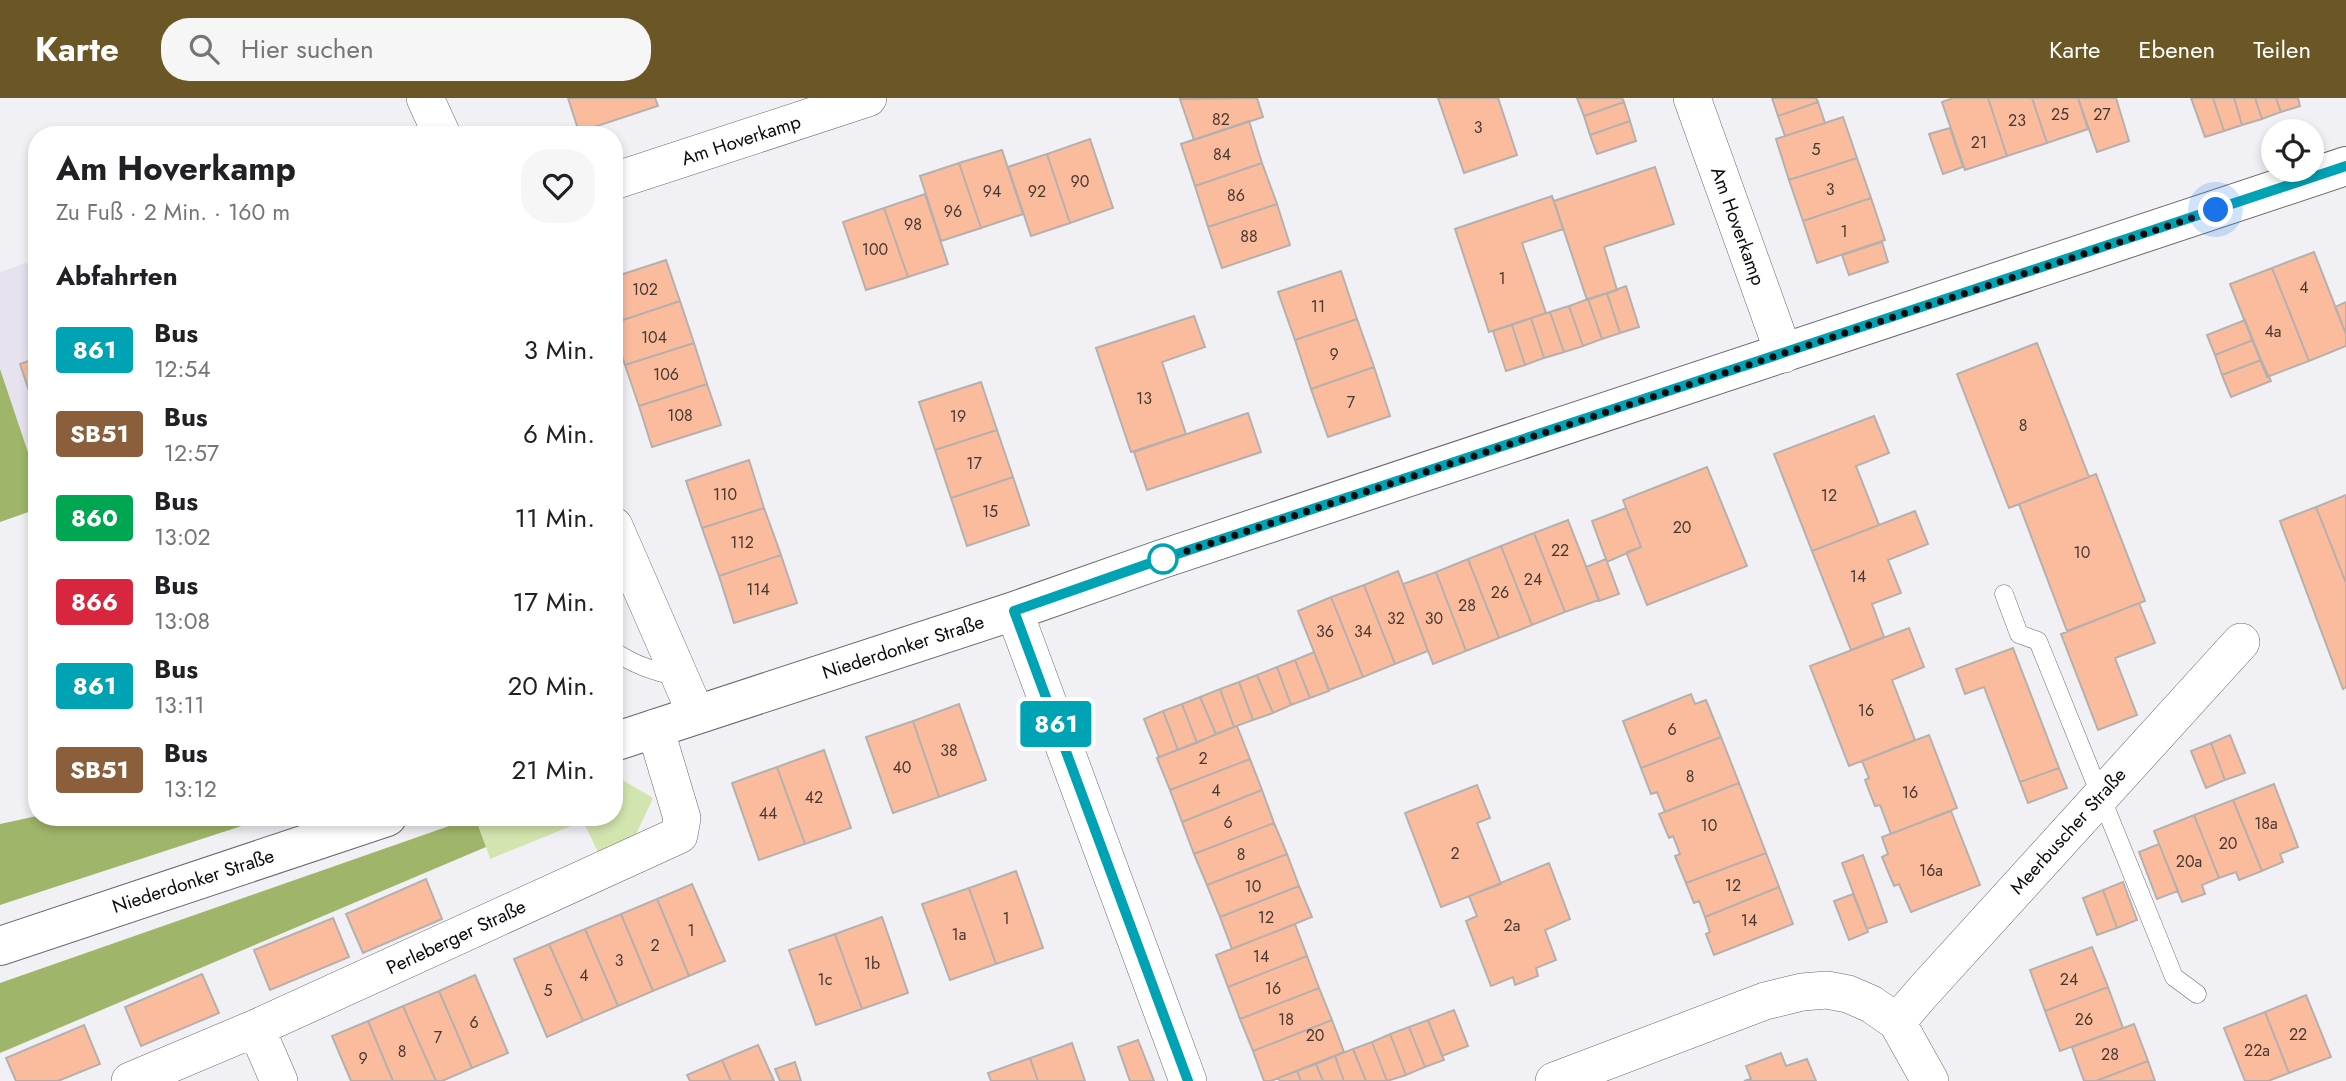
<!DOCTYPE html>
<html lang="de">
<meta charset="utf-8">
<style>
:root{--surface:#fff;--page:#f6f6f6;--text:#202124;--muted:#757577;--accent:#6a5725}
body{margin:0;font-family:Jost,sans-serif;background:var(--page);color:var(--text);height:100vh;display:flex;flex-direction:column;font-size:26px;white-space:nowrap}
*{box-sizing:border-box;margin:0}
p{font-size:23px;color:var(--muted)}
.icon{flex:none;width:38px;height:38px;fill:none;stroke:currentColor;stroke-width:2;stroke-linecap:round;stroke-linejoin:round}
.map{position:relative;flex:1;overflow:hidden}
.details{position:absolute;left:28px;top:28px;width:595px;height:700px;display:flex;flex-direction:column;background:var(--surface);border-radius:28px;box-shadow:0 4px 10px #0003}
.details>*{flex:none}
.badge{padding:0 14px;border-radius:5px;font-size:24px;line-height:46px}
.fabs{position:absolute;left:2261px;top:21px;display:grid;gap:14px}
.fabs a{display:grid;place-items:center;width:63px;height:63px;border-radius:50%;background:var(--surface);box-shadow:0 4px 10px #0003;font-size:35px}
.you{position:absolute;width:35px;height:35px;margin:-18px;border:5px solid #fff;border-radius:50%;background:#1a73e8;box-shadow:0 0 0 10px #1a73e833}
.map>.badge{position:absolute;translate:-50% -50%;box-shadow:0 0 0 4px #fff}
h2{padding:0 28px;font-size:26px;line-height:63px}
.round{display:grid;place-items:center;flex:none;width:74px;height:74px;border-radius:28px;background:var(--page)}
.headline{display:flex;align-items:center;justify-content:space-between;height:119px;padding:0 28px}
h1{font-size:33px;font-weight:700;line-height:52px}
ul{padding:0;list-style:none}
li{display:flex;align-items:center;gap:21px;height:84px;padding:0 28px}
li div{flex:1}
li b{display:block;font-size:26px}
li em{font-style:normal}
li .badge{min-width:77px;font-weight:700;text-align:center}
header{display:flex;align-items:center;gap:42px;box-sizing:border-box;height:98px;padding:0 35px;background:var(--accent);color:#fff}
header strong{font-size:33px}
nav{display:flex;gap:38px;margin-inline-start:auto;font-size:24px}
.search{width:490px;height:63px;background:var(--page);display:flex;align-items:center;gap:18px;box-sizing:border-box;padding:0 24px;border-radius:28px;color:var(--muted);font-size:26px}
.map>svg:first-child{display:block}
.built{fill:#e6e3ef}
.green{fill:#d3e5af}
.forest{fill:#9fb66a}
.building{fill:#fbbc9e;stroke:#b5b0ae;stroke-width:2}
.lines{fill:none;stroke-linecap:round;stroke-linejoin:round}
.lane-casing{stroke:#69686c;stroke-width:19}
.street-casing{stroke:#69686c;stroke-width:38}
.secondary-casing{stroke:#69686c;stroke-width:40}
.lane{stroke:#fff;stroke-width:18}
.street{stroke:#fff;stroke-width:37}
.secondary{stroke:#fff;stroke-width:38}
.line-casing{stroke:#fff;stroke-width:16}
.line{stroke:#00a3b4;stroke-width:10}
.walk{stroke:#0c0b0d;stroke-width:7;stroke-dasharray:0 12.6}
.stop-dot{fill:#fff;stroke:#00a3b4;stroke-width:3.5}
.labels{text-anchor:middle;dominant-baseline:central;stroke-width:6;stroke-linejoin:round;paint-order:stroke}
.number-label{font-size:16px;fill:#483731}
.street-label{font-size:19px;fill:#0c0b0d;stroke:#fefefe}
</style>
<header>
<strong>Karte</strong>
<div class="search"><svg class="icon" aria-label="search" viewBox="0 0 24 24"><circle cx="10" cy="10" r="6"/><path d="M15 15l6 6"/></svg>Hier suchen</div>
<nav><a>Karte</a><a>Ebenen</a><a>Teilen</a></nav>
</header>
<div class="map">
<svg width="2346" height="983" viewBox="0 0 2346 983">
<rect width="100%" height="100%" fill="#f1f0f4"/>
<path class="built" d="M 37,161 L 37,381 L 0,271 L 0,174 Z"/>
<path class="green" d="M 614,677 L 653,700 L 633,743 L 600,758 L 583,723 L 490,761 L 476,719 L 614,719 Z"/>
<path class="forest" d="M 0,271 L 37,381 L 37,411 L 0,424 Z
M 37,718 L 37,719 L 269,719 L 0,807 L 0,726 Z
M 475,719 L 486,749 L 0,955 L 0,885 Z"/>
<path class="building" d="M 568,0 L 655,0 L 658,8 L 579,34 Z
M 1257,0 L 1263,19 L 1194,42 L 1180,1 Z
M 1438,0 L 1498,0 L 1517,57 L 1464,75 Z
M 1577,0 L 1622,0 L 1624,4 L 1584,18 Z
M 1772,0 L 1816,0 L 1818,4 L 1778,18 Z
M 1953,0 L 1988,0 L 2007,58 L 1965,72 L 1942,4 Z
M 1988,0 L 2032,0 L 2047,45 L 2007,58 Z
M 2032,0 L 2078,0 L 2088,31 L 2047,45 Z
M 2078,0 L 2116,0 L 2129,43 L 2097,54 Z
M 2191,0 L 2213,0 L 2224,33 L 2205,39 Z
M 2213,0 L 2234,0 L 2242,27 L 2224,33 Z
M 2234,0 L 2255,0 L 2262,21 L 2242,27 Z
M 2255,0 L 2276,0 L 2281,14 L 2262,21 Z
M 2276,0 L 2298,0 L 2300,8 L 2281,14 Z
M 1624,4 L 1630,23 L 1590,37 L 1584,18 Z
M 1818,4 L 1825,25 L 1785,38 L 1778,18 Z
M 1843,19 L 1857,60 L 1789,82 L 1776,41 Z
M 1249,23 L 1262,65 L 1195,88 L 1181,46 Z
M 1630,23 L 1636,43 L 1597,56 L 1590,37 Z
M 1950,30 L 1963,69 L 1943,76 L 1929,36 Z
M 1090,41 L 1113,110 L 1070,125 L 1047,56 Z
M 1002,52 L 1023,116 L 981,130 L 959,65 Z
M 1047,56 L 1070,125 L 1031,138 L 1008,69 Z
M 1857,60 L 1871,100 L 1803,123 L 1789,82 Z
M 959,65 L 981,130 L 941,143 L 920,78 Z
M 1262,65 L 1277,106 L 1208,129 L 1195,88 Z
M 1655,69 L 1674,126 L 1604,149 L 1617,192 L 1587,202 L 1554,103 Z
M 925,96 L 948,166 L 908,179 L 884,110 Z
M 1552,98 L 1563,131 L 1522,145 L 1546,215 L 1489,234 L 1455,131 Z
M 1871,100 L 1885,142 L 1817,165 L 1803,123 Z
M 1277,106 L 1290,147 L 1222,170 L 1208,129 Z
M 884,110 L 908,179 L 866,192 L 843,124 Z
M 1882,144 L 1888,164 L 1849,177 L 1842,157 Z
M 2314,154 L 2346,236 L 2346,248 L 2309,263 L 2272,170 Z
M 666,162 L 680,203 L 614,225 L 614,179 Z
M 2272,170 L 2309,263 L 2267,279 L 2230,186 Z
M 1341,173 L 1357,221 L 1295,242 L 1278,194 Z
M 1626,188 L 1639,229 L 1620,235 L 1607,195 Z
M 1607,195 L 1620,235 L 1602,241 L 1588,201 Z
M 1588,201 L 1602,241 L 1583,248 L 1569,208 Z
M 680,203 L 694,245 L 625,267 L 614,234 L 614,225 Z
M 2346,204 L 2346,236 L 2335,209 Z
M 1569,208 L 1583,248 L 1564,254 L 1550,214 Z
M 1550,214 L 1564,254 L 1544,260 L 1531,220 Z
M 1194,218 L 1205,249 L 1162,264 L 1186,336 L 1131,354 L 1096,250 Z
M 1531,220 L 1544,260 L 1525,267 L 1512,227 Z
M 1357,221 L 1374,269 L 1311,291 L 1295,242 Z
M 2245,222 L 2253,242 L 2215,257 L 2207,237 Z
M 1512,227 L 1525,267 L 1506,273 L 1493,233 Z
M 2253,242 L 2261,262 L 2222,277 L 2215,257 Z
M 694,245 L 707,286 L 639,308 L 625,267 Z
M 2037,245 L 2089,379 L 2009,410 L 1957,276 Z
M 37,260 L 37,316 L 20,266 Z
M 2261,262 L 2271,283 L 2231,299 L 2222,277 Z
M 1374,269 L 1390,318 L 1328,339 L 1311,291 Z
M 981,284 L 997,332 L 935,352 L 919,304 Z
M 707,286 L 721,327 L 652,349 L 639,308 Z
M 1248,315 L 1261,354 L 1147,392 L 1134,354 Z
M 1874,318 L 1889,355 L 1856,368 L 1879,427 L 1812,453 L 1774,356 Z
M 997,332 L 1013,379 L 951,400 L 935,352 Z
M 749,362 L 764,410 L 702,430 L 686,383 Z
M 1707,369 L 1747,468 L 1647,507 L 1627,456 L 1627,454 L 1641,449 L 1623,402 Z
M 2096,376 L 2145,503 L 2067,533 L 2019,406 Z
M 1013,379 L 1029,427 L 967,448 L 951,400 Z
M 2346,397 L 2346,485 L 2316,409 Z
M 2316,409 L 2346,485 L 2346,589 L 2343,591 L 2280,423 Z
M 764,410 L 781,457 L 719,478 L 702,430 Z
M 1626,410 L 1641,449 L 1607,464 L 1592,423 Z
M 1915,413 L 1928,446 L 1888,462 L 1901,495 L 1872,506 L 1884,539 L 1851,552 L 1812,453 Z
M 1568,422 L 1599,502 L 1565,514 L 1534,435 Z
M 1534,435 L 1565,514 L 1532,527 L 1501,448 Z
M 1501,448 L 1532,527 L 1499,540 L 1468,461 Z
M 781,457 L 797,505 L 734,525 L 719,478 Z
M 1468,461 L 1499,540 L 1466,553 L 1436,474 Z
M 1606,461 L 1619,496 L 1599,503 L 1586,469 Z
M 1398,473 L 1428,553 L 1395,566 L 1364,487 Z
M 1436,474 L 1466,553 L 1433,566 L 1403,486 Z
M 1364,487 L 1395,566 L 1363,579 L 1331,499 Z
M 1331,499 L 1363,579 L 1329,592 L 1298,513 Z
M 2139,505 L 2155,545 L 2115,560 L 2137,617 L 2098,632 L 2061,536 Z
M 1909,530 L 1924,569 L 1892,582 L 1915,642 L 1849,668 L 1810,568 Z
M 2013,550 L 2059,670 L 2020,684 L 1984,589 L 1965,596 L 1956,571 Z
M 1314,554 L 1329,593 L 1310,600 L 1295,562 Z
M 1295,562 L 1310,600 L 1291,607 L 1277,569 Z
M 1277,569 L 1291,607 L 1273,615 L 1257,577 Z
M 1257,577 L 1273,615 L 1253,622 L 1239,584 Z
M 1239,584 L 1253,622 L 1234,629 L 1220,591 Z
M 1220,591 L 1234,629 L 1216,636 L 1200,599 Z
M 1691,596 L 1695,606 L 1706,602 L 1721,639 L 1641,670 L 1623,623 Z
M 1200,599 L 1216,636 L 1197,645 L 1182,606 Z
M 959,606 L 986,682 L 939,699 L 913,623 Z
M 1182,606 L 1197,645 L 1178,652 L 1163,613 Z
M 1163,613 L 1178,652 L 1159,659 L 1144,621 Z
M 913,623 L 939,699 L 893,715 L 866,639 Z
M 1237,628 L 1250,661 L 1170,692 L 1157,660 Z
M 1929,637 L 1957,710 L 1891,736 L 1880,707 L 1875,708 L 1865,682 L 1869,680 L 1862,663 Z
M 2230,637 L 2245,675 L 2225,682 L 2211,645 Z
M 1721,639 L 1739,685 L 1665,714 L 1657,694 L 1651,696 L 1641,670 Z
M 2211,645 L 2225,682 L 2206,690 L 2191,653 Z
M 824,652 L 851,730 L 805,746 L 777,669 Z
M 1250,661 L 1262,692 L 1182,724 L 1170,692 Z
M 777,669 L 805,746 L 759,762 L 732,685 Z
M 2059,670 L 2067,690 L 2028,705 L 2020,684 Z
M 1739,685 L 1766,755 L 1686,785 L 1675,758 L 1680,756 L 1673,738 L 1669,740 L 1659,716 Z
M 2274,686 L 2298,749 L 2280,756 L 2283,764 L 2262,773 L 2233,702 Z
M 1477,687 L 1490,720 L 1477,725 L 1501,786 L 1441,809 L 1405,715 Z
M 1262,692 L 1274,725 L 1194,756 L 1182,724 Z
M 2233,702 L 2262,773 L 2239,782 L 2236,774 L 2219,780 L 2194,717 Z
M 1951,713 L 1980,787 L 1911,814 L 1899,786 L 1894,788 L 1882,759 L 1888,756 L 1882,739 Z
M 2194,717 L 2219,780 L 2202,787 L 2205,796 L 2182,804 L 2154,733 Z
M 1274,725 L 1287,756 L 1207,787 L 1194,756 Z
M 2159,746 L 2178,793 L 2157,801 L 2139,754 Z
M 1766,755 L 1779,789 L 1705,819 L 1699,803 L 1694,805 L 1686,785 Z
M 1287,756 L 1299,788 L 1220,819 L 1207,787 Z
M 1863,757 L 1887,824 L 1867,831 L 1842,765 Z
M 1549,765 L 1570,821 L 1545,832 L 1556,862 L 1536,870 L 1538,878 L 1515,887 L 1513,879 L 1491,888 L 1466,823 L 1477,818 L 1469,798 Z
M 1016,773 L 1043,850 L 996,866 L 969,790 Z
M 426,781 L 442,821 L 363,855 L 346,816 Z
M 2123,784 L 2137,822 L 2117,830 L 2103,792 Z
M 692,786 L 725,863 L 689,878 L 657,801 Z
M 1299,788 L 1312,819 L 1232,851 L 1220,819 Z
M 1779,789 L 1793,826 L 1714,857 L 1706,836 L 1710,834 L 1705,819 Z
M 969,790 L 996,866 L 950,882 L 922,806 Z
M 2103,792 L 2117,830 L 2097,837 L 2083,800 Z
M 1853,796 L 1868,834 L 1849,842 L 1834,803 Z
M 657,801 L 689,878 L 653,893 L 621,816 Z
M 621,816 L 653,893 L 618,908 L 585,831 Z
M 882,819 L 908,895 L 862,911 L 835,836 Z
M 333,820 L 349,859 L 270,892 L 254,852 Z
M 1295,826 L 1307,858 L 1228,889 L 1216,857 Z
M 585,831 L 618,908 L 583,923 L 549,846 Z
M 835,836 L 862,911 L 816,927 L 789,852 Z
M 549,846 L 583,923 L 547,939 L 514,861 Z
M 2092,849 L 2108,889 L 2045,913 L 2030,872 Z
M 1307,858 L 1319,890 L 1240,921 L 1228,889 Z
M 202,876 L 219,915 L 141,948 L 125,909 Z
M 475,877 L 508,955 L 472,970 L 439,893 Z
M 2108,889 L 2123,930 L 2060,953 L 2045,913 Z
M 1319,890 L 1332,922 L 1253,953 L 1240,921 Z
M 439,893 L 472,970 L 442,983 L 436,983 L 403,908 Z
M 2306,897 L 2331,959 L 2289,975 L 2265,914 Z
M 403,908 L 436,983 L 393,983 L 368,923 Z
M 1454,912 L 1468,948 L 1442,958 L 1428,922 Z
M 2265,914 L 2289,975 L 2268,983 L 2245,983 L 2224,930 Z
M 1332,922 L 1344,954 L 1271,983 L 1264,983 L 1253,953 Z
M 1428,922 L 1444,962 L 1425,969 L 1409,929 Z
M 368,923 L 393,983 L 351,983 L 332,938 Z
M 2134,926 L 2148,963 L 2096,983 L 2084,983 L 2072,949 Z
M 84,927 L 100,966 L 58,983 L 16,983 L 6,960 Z
M 1409,929 L 1425,969 L 1406,977 L 1390,936 Z
M 1390,936 L 1406,977 L 1387,983 L 1372,944 Z
M 1138,942 L 1154,983 L 1130,983 L 1118,949 Z
M 1372,944 L 1387,983 L 1366,983 L 1353,951 Z
M 1072,945 L 1085,983 L 1038,983 L 1030,960 Z
M 758,947 L 774,983 L 731,983 L 722,962 Z
M 1353,951 L 1366,983 L 1344,983 L 1335,958 Z
M 1781,955 L 1786,968 L 1807,961 L 1816,983 L 1744,983 L 1751,981 L 1746,968 Z
M 1335,958 L 1344,983 L 1323,983 L 1316,966 Z
M 1030,960 L 1038,983 L 991,983 L 988,975 Z
M 722,962 L 731,983 L 690,983 L 687,977 Z
M 2148,963 L 2155,983 L 2096,983 Z
M 795,964 L 801,983 L 780,983 L 775,971 Z
M 1316,966 L 1323,983 L 1301,983 L 1297,973 Z
M 1297,973 L 1301,983 L 1280,983 L 1278,980 Z"/>
<g class="lines">
<g class="lane-casing">
<path id="lane" d="M 2004,496 L 2019,536 L 2038,543 L 2174,879 L 2197,896
M 614,553 C 634,567 654,573 678,579"/>
</g>
<g class="street-casing">
<path id="street" d="M 425,0 L 442,37
M 1692,0 L 1784,256
M 614,83 L 868,0
M 614,428 L 696,616
M 1014,513 L 1188,983
M 1897,924 L 1921,896 L 2241,544
M 256,930 L 279,983
M 130,983 L 256,930 L 679,737 L 682,720 L 655,630
M 1554,983 L 1765,903 L 1802,894 L 1827,892 L 1848,896 L 1871,906 L 1897,924 L 1930,983"/>
</g>
<g class="secondary-casing">
<path id="secondary" d="M 614,644 L 1014,513 L 1162,461 L 2346,68
M 0,848 L 387,719"/>
</g>
<use href="#lane" class="lane"/>
<use href="#street" class="street"/>
<use href="#secondary" class="secondary"/>
</g>
<g class="lines">
<g class="line-casing">
<path id="line" d="M 1188,983 L 1014,513 L 1162,461 L 2346,68"/>
</g>
<use href="#line" class="line"/>
<path class="walk" d="M 1163,461 L 2216,112"/>
</g>
<circle class="stop-dot" cx="1163" cy="461" r="14"/>
<g class="labels">
<g class="number-label">
<text x="2060" y="16">25</text>
<text x="2102" y="16">27</text>
<text x="1221" y="21">82</text>
<text x="2017" y="22">23</text>
<text x="1478" y="29">3</text>
<text x="1979" y="44">21</text>
<text x="1816" y="51">5</text>
<text x="1222" y="56">84</text>
<text x="1080" y="83">90</text>
<text x="1830" y="91">3</text>
<text x="992" y="93">94</text>
<text x="1037" y="93">92</text>
<text x="1236" y="97">86</text>
<text x="953" y="113">96</text>
<text x="913" y="126">98</text>
<text x="1844" y="133">1</text>
<text x="1249" y="138">88</text>
<text x="875" y="151">100</text>
<text x="1502" y="180">1</text>
<text x="2304" y="189">4</text>
<text x="645" y="191">102</text>
<text x="1318" y="208">11</text>
<text x="2273" y="233">4a</text>
<text x="654" y="239">104</text>
<text x="1334" y="256">9</text>
<text x="666" y="276">106</text>
<text x="1144" y="300">13</text>
<text x="1351" y="304">7</text>
<text x="680" y="317">108</text>
<text x="958" y="318">19</text>
<text x="2023" y="327">8</text>
<text x="974" y="365">17</text>
<text x="725" y="396">110</text>
<text x="1829" y="397">12</text>
<text x="990" y="413">15</text>
<text x="1682" y="429">20</text>
<text x="742" y="444">112</text>
<text x="1560" y="452">22</text>
<text x="2082" y="454">10</text>
<text x="1858" y="478">14</text>
<text x="1533" y="481">24</text>
<text x="758" y="491">114</text>
<text x="1500" y="494">26</text>
<text x="1467" y="507">28</text>
<text x="1396" y="520">32</text>
<text x="1434" y="520">30</text>
<text x="1325" y="533">36</text>
<text x="1363" y="533">34</text>
<text x="1866" y="612">16</text>
<text x="1672" y="631">6</text>
<text x="949" y="652">38</text>
<text x="1203" y="660">2</text>
<text x="902" y="669">40</text>
<text x="1690" y="678">8</text>
<text x="1216" y="692">4</text>
<text x="1910" y="694">16</text>
<text x="814" y="699">42</text>
<text x="768" y="715">44</text>
<text x="1228" y="724">6</text>
<text x="2266" y="725">18a</text>
<text x="1709" y="727">10</text>
<text x="2228" y="745">20</text>
<text x="1455" y="755">2</text>
<text x="1241" y="756">8</text>
<text x="2189" y="763">20a</text>
<text x="1931" y="772">16a</text>
<text x="1733" y="787">12</text>
<text x="1253" y="788">10</text>
<text x="1266" y="819">12</text>
<text x="1006" y="820">1</text>
<text x="1749" y="822">14</text>
<text x="1512" y="827">2a</text>
<text x="691" y="832">1</text>
<text x="959" y="836">1a</text>
<text x="655" y="847">2</text>
<text x="1261" y="858">14</text>
<text x="619" y="862">3</text>
<text x="872" y="865">1b</text>
<text x="584" y="877">4</text>
<text x="825" y="881">1c</text>
<text x="2069" y="881">24</text>
<text x="1273" y="890">16</text>
<text x="548" y="892">5</text>
<text x="1286" y="921">18</text>
<text x="2084" y="921">26</text>
<text x="474" y="924">6</text>
<text x="2298" y="936">22</text>
<text x="1315" y="937">20</text>
<text x="438" y="939">7</text>
<text x="2257" y="952">22a</text>
<text x="402" y="953">8</text>
<text x="2110" y="956">28</text>
<text x="363" y="960">9</text>
</g>
<g class="street-label">
<text transform="translate(741 42) rotate(-18)">Am Hoverkamp</text>
<text transform="translate(1738 128) rotate(70)">Am Hoverkamp</text>
<text transform="translate(903 549) rotate(-18)">Niederdonker Straße</text>
<text transform="translate(2068 733) rotate(-48)">Meerbuscher Straße</text>
<text transform="translate(193 783) rotate(-18)">Niederdonker Straße</text>
<text transform="translate(456 839) rotate(-25)">Perleberger Straße</text>
</g>
</g>
</svg>
<div class="fabs">
<a><svg class="icon" aria-label="locate" viewBox="0 0 24 24"><circle cx="12" cy="12" r="6"/><path d="M12 2v4M12 18v4M2 12h4M18 12h4"/></svg></a>
</div>
<div class="you" style="left:2216px;top:112px"></div>
<b class="badge" style="left:1056px;top:626px;background:#00a3b4;color:#fff">861</b>
<section class="details">
<div class="headline"><div><h1>Am Hoverkamp</h1><p>Zu Fuß · 2 Min. · 160 m</p></div><a class="round"><svg class="icon" aria-label="heart" viewBox="0 0 24 24"><path d="M12 20l-8-8c-3-5 5-10 8-4 3-6 11-1 8 4z"/></svg></a></div>
<h2>Abfahrten</h2>
<ul>
<li><span class="badge" style="background:#00a3b4;color:#fff">861</span><div><b>Bus</b><p>12:54</p></div><em>3 Min.</em></li>
<li><span class="badge" style="background:#8b5e3c;color:#fff">SB51</span><div><b>Bus</b><p>12:57</p></div><em>6 Min.</em></li>
<li><span class="badge" style="background:#00a651;color:#fff">860</span><div><b>Bus</b><p>13:02</p></div><em>11 Min.</em></li>
<li><span class="badge" style="background:#d7263d;color:#fff">866</span><div><b>Bus</b><p>13:08</p></div><em>17 Min.</em></li>
<li><span class="badge" style="background:#00a3b4;color:#fff">861</span><div><b>Bus</b><p>13:11</p></div><em>20 Min.</em></li>
<li><span class="badge" style="background:#8b5e3c;color:#fff">SB51</span><div><b>Bus</b><p>13:12</p></div><em>21 Min.</em></li>
</ul>
</section>
</div>
